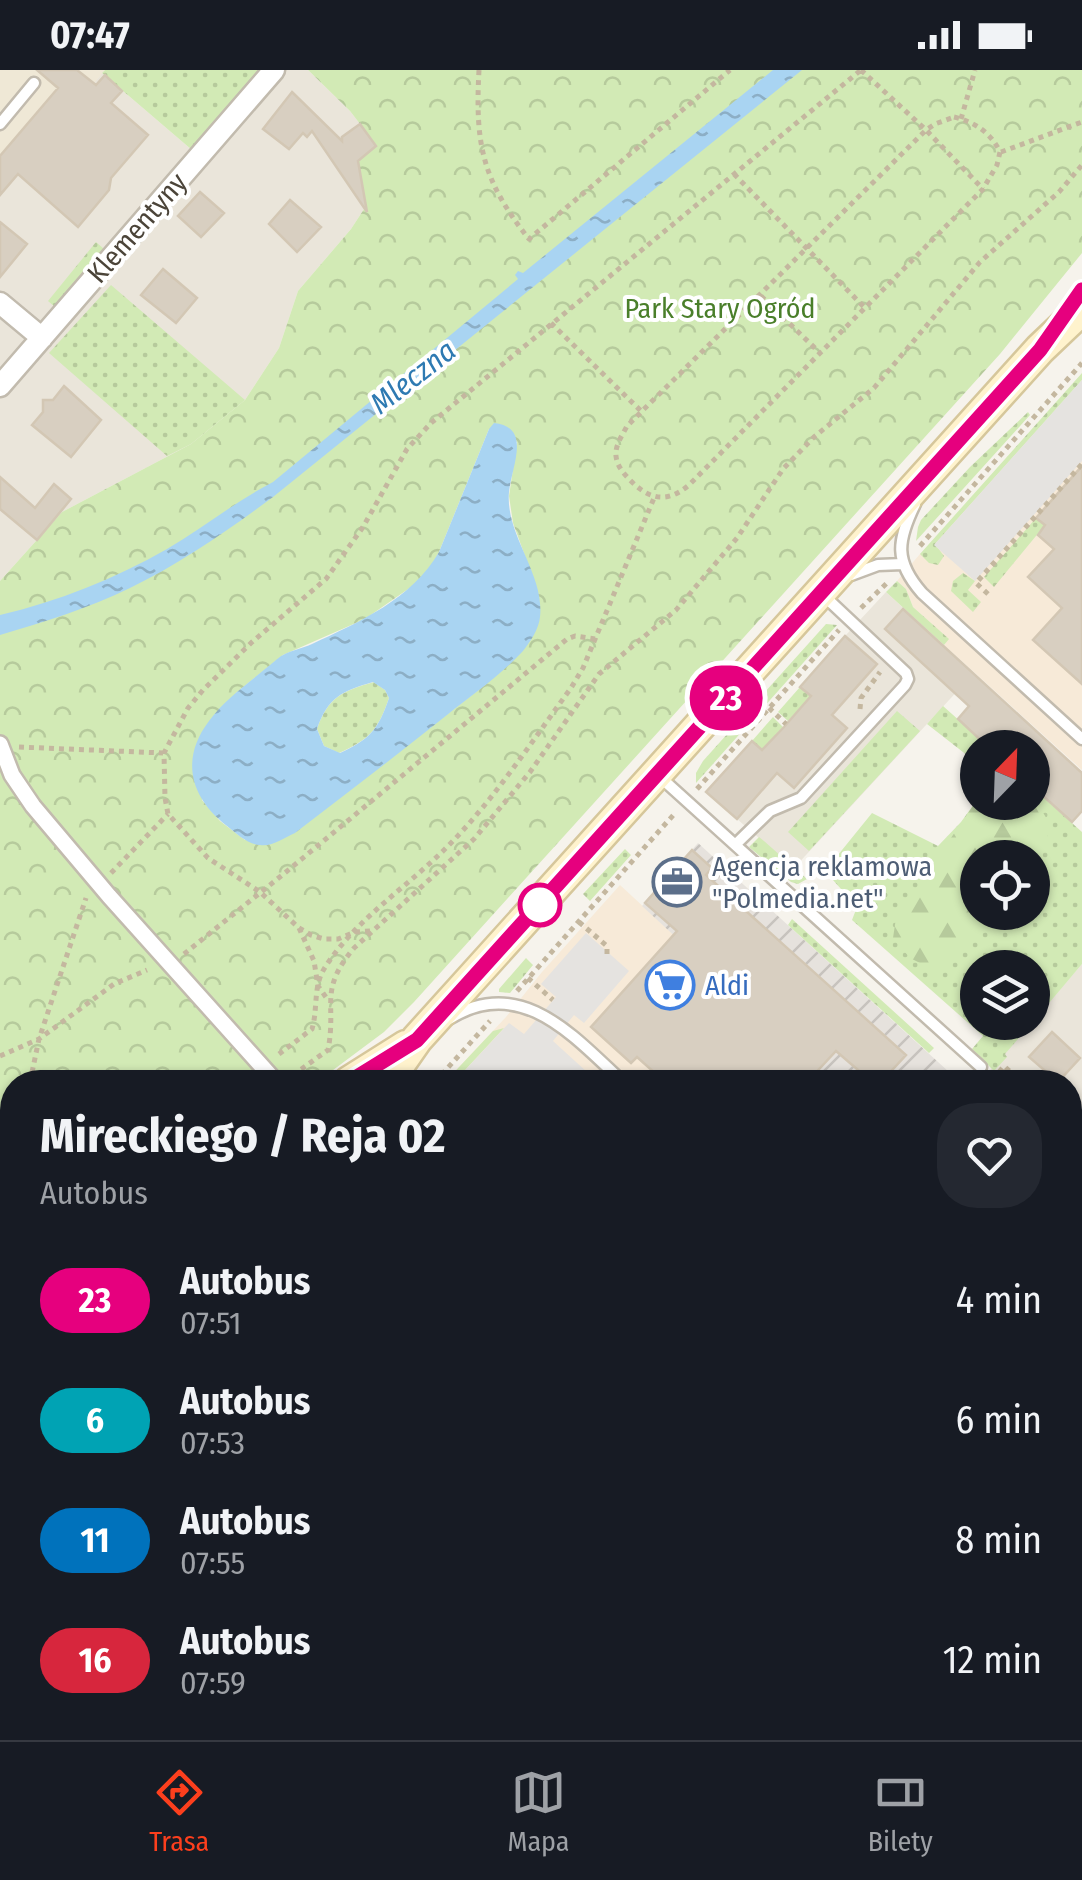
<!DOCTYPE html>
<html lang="pl">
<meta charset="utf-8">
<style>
:root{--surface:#171b24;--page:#242831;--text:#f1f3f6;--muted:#9ea1a6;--line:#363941;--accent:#fc3f1d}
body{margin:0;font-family:"Fira Sans Condensed",sans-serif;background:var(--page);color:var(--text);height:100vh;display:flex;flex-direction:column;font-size:38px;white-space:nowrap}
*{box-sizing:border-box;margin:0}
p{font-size:32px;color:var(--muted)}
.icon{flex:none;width:55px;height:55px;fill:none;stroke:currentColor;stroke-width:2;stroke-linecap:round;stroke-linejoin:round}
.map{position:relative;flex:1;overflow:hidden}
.side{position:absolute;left:0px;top:1000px;width:1082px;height:670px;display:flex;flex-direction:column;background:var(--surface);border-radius:40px 40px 0 0;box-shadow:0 2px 8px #0004}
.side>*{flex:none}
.badge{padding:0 20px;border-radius:32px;font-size:35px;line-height:65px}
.needle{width:65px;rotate:23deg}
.controls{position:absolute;left:960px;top:660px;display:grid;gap:20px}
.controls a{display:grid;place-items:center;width:90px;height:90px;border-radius:50%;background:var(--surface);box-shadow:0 2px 8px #0004;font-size:50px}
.map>.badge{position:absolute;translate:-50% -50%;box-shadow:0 0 0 5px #fff}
.round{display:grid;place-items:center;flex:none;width:105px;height:105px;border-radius:40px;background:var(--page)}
.overview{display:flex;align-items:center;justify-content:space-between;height:170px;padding:0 40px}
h1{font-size:48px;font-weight:700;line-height:75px}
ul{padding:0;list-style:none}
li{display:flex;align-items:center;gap:30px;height:120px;padding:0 40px}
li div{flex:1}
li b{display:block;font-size:38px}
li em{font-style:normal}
li .badge{min-width:110px;font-weight:700;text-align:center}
.status{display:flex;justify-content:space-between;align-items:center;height:70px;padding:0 50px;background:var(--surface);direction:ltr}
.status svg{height:28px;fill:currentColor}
.tab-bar{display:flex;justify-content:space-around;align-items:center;height:140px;border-top:2px solid var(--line);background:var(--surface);font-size:28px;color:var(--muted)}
.tab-bar a{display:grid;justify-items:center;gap:5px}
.tab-bar .on{color:var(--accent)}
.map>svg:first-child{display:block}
.residential{fill:#eae5da}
.commercial{fill:#f7ead8}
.industrial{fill:url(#industrial-furrows)}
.education{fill:#efe8d6}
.grass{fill:url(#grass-dots);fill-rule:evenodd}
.forest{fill:url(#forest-firs)}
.park{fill:url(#park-crowns);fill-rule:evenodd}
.garden{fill:url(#garden-furrows)}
.parking{fill:#e5e3e0}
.water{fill:url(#water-ripples);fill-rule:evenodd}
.building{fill:#d8cfc1;stroke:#d3c7b4;stroke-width:2.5}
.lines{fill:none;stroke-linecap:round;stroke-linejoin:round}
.service-casing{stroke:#c2bbae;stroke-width:15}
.pedestrian-casing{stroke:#c2bbae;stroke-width:20}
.minor-casing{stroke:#c2bbae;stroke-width:25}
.tertiary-casing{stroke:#c2bbae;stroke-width:30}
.secondary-casing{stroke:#d6c79b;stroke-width:35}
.path{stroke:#c4b79f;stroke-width:5;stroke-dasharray:5 5;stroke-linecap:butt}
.service{stroke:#fff;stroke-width:10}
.pedestrian{stroke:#fff;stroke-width:15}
.minor{stroke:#fff;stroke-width:20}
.tertiary{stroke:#fff;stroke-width:25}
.secondary{stroke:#fff3cd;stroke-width:30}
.line-casing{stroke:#fff;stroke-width:22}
.line{stroke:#e6007e;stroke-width:15}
.stop-dot{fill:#fff;stroke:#e6007e;stroke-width:5}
.labels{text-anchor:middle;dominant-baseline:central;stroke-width:8;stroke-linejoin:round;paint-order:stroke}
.street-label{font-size:28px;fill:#4b4439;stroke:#fff}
.park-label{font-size:28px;fill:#4a7f2a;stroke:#fff}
.service-label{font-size:28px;fill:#4e5e75;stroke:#fff;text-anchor:start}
.shop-label{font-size:28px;fill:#366cbe;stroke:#fff;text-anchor:start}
.water-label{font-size:30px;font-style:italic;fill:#2e7ab2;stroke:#fff}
</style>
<div class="status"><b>07:47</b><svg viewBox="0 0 49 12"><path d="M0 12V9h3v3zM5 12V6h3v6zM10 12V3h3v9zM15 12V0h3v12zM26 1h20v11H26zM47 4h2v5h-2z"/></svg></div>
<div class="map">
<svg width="1082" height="1670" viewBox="0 0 1082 1670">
<defs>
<pattern id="industrial-furrows" width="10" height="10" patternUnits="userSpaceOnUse" patternTransform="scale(2.5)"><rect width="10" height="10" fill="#e6e2dd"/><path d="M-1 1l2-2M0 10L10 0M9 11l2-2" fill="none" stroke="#c7c3be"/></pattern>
<pattern id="grass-dots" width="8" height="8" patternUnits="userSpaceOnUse" patternTransform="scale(2.5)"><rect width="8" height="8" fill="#d2eab5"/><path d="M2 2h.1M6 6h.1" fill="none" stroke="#b6ca9c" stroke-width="1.8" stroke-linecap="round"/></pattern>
<pattern id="forest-firs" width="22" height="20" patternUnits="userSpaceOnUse" patternTransform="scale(2.5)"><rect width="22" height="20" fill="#d2eab5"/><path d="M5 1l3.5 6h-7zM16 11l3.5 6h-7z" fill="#b6ca9c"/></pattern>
<pattern id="park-crowns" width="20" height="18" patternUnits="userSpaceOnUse" patternTransform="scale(2.5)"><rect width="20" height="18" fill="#d2eab5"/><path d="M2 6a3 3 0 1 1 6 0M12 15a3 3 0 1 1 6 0" fill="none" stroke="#b6ca9c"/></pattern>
<pattern id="garden-furrows" width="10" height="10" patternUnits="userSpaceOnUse" patternTransform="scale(2.5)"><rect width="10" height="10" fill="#d2eab5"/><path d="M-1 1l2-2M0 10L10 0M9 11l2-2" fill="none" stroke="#b6ca9c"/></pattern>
<pattern id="water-ripples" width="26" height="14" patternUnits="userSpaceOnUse" patternTransform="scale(2.5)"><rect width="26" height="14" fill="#a9d4f2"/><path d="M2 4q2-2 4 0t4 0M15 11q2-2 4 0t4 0" fill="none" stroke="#8caec5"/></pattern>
</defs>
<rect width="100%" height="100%" fill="#f6f3ec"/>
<path class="residential" d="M 259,0 L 308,0 L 350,41 L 378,77 L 366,136 L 351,159 L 298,221 L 279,278 L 245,330 L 191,374 L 62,442 L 0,511 L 0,125 L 102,3 L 192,80 Z
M 886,522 L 974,603 L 794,798 L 737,749 L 777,703 L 794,717 L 846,659 L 832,645 L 877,594 L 845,566 Z
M 1082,894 L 1082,1393 L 1070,1386 L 1070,1012 L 980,1012 Z
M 1082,1538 L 1082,1670 L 925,1670 L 940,1658 L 1070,1658 L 1070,1548 Z
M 12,1650 L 12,1658 L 139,1658 L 149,1670 L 0,1670 L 0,1666 Z
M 289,1658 L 312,1658 L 327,1670 L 281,1670 L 280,1669 Z
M 641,1658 L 731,1658 L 741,1670 L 630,1670 Z"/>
<path class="commercial" d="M 1082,310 L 1082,700 L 944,575 L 948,569 L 913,537 L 906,519 L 897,511 L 920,484 L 934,475 Z
M 620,815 L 833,1012 L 445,1012 L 506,947 L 542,902 Z"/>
<path class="industrial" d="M 698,773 L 960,1012 L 833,1012 L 642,836 Z"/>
<path class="education" d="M 0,0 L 105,0 L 0,125 Z"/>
<path class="grass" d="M 105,0 L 259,0 L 192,80 L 102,3 Z
M 96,172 L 104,179 L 55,237 L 48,231 Z
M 111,215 L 245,330 L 191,374 L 167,386 L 49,283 Z
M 1082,303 L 1082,310 L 935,474 L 944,486 L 938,495 L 929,493 L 920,484 Z
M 1028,342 L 1030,345 L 916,471 L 918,457 L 921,450 L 970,397 Z
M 1036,448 L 1045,455 L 994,517 L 984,507 Z
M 963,503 L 975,511 L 968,520 L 981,532 L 973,542 L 951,521 L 953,511 Z
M 897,511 L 906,519 L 913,537 L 949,569 L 944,575 L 886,522 Z
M 826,554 L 837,555 L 696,713 L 696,703 L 703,691 Z
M 374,612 L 385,620 L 389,628 C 378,660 370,669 339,683 L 324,676 L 317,659 C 328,627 342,621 374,612 Z
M 800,617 L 811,626 L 788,651 L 778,642 Z
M 943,636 L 989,677 L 978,678 L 977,693 L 927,654 Z
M 897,641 L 920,661 L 809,781 L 788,762 Z
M 773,647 L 783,657 L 762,680 L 752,671 Z
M 1033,718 L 1082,762 L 1082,894 L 1033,952 L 1032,898 L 978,898 L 978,952 L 1032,953 L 1005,984 L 1007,987 L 994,1001 L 972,979 L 983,966 L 852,850 L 857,837 L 825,801 L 872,743 L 938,776 L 961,752 L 977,730 L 978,732 L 1032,732 ZM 978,788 L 1032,788 L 1032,842 L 978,842 Z
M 759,767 L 764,771 L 807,809 L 798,814 L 791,812 L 749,777 Z
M 625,779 L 631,785 L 590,831 L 583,824 Z
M 792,849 L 934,978 L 929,983 L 788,855 Z
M 526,888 L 533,895 L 510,923 L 499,922 L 499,919 Z
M 504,958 L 454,1012 L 445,1012 L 493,961 Z
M 12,1189 L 12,1268 L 0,1266 L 0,1190 Z
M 10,1368 L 12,1368 L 12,1406 L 0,1441 L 0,1377 Z
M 1070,1386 L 1082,1393 L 1082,1538 L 1070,1548 Z
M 1082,1590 L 1082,1633 L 1070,1643 L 1070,1599 Z
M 199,1658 L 289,1658 L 278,1670 L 208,1670 L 197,1661 Z
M 312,1658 L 442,1658 L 432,1670 L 327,1670 Z
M 846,1658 L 940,1658 L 925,1670 L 857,1670 Z"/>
<path class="forest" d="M 1033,729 C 1055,758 1055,759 1032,787 L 978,788 L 978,842 L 990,843 L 965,876 L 936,901 L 910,888 L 893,868 L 896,848 L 977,730 L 978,732 L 1032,732 Z
M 1070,1403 L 1082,1420 L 1082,1453 L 1073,1462 L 1070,1461 Z"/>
<path class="park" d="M 308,0 L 1082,0 L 1082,183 L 1000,284 L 414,932 L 384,962 L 317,1012 L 12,1012 L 12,1114 L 0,1123 L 0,511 L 62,442 L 191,374 L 245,330 L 279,278 L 298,221 L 351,159 L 366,136 L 358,90 L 377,76 L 350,41 ZM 489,359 L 517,372 L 509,426 L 513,453 L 537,519 L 532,567 L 523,580 L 486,614 L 338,729 L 245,770 L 220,751 L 202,730 L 236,623 L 283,585 L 365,549 L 414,515 L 431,497 L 439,482 Z"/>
<path class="garden" d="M 508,1658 L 641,1658 L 630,1670 L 621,1670 L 617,1667 L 615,1670 L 524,1670 Z"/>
<path class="parking" d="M 1082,310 L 1082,391 L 975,511 L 934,475 Z
M 586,863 L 629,901 L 584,953 L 574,945 L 553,971 L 598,1012 L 454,1012 L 509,953 L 524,964 L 556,927 L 541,914 Z"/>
<path class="water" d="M 773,0 L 802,0 L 273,427 C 227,461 181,493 130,518 C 89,538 44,552 0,565 L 0,545 C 59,531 114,509 167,479 C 203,458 236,431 273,412 L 518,209 L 515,205 L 518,201 L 523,203 Z
M 494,353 C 532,357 512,395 509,422 C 505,465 545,504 540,547 C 539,559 530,572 523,581 C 501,605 472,625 447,645 C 397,685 346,724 295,763 C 284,768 272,777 260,775 C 247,774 237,764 227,756 C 190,728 180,689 209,651 C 224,630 246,615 265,599 C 271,595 277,588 283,585 C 292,580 303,578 312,574 C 359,552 412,529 439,482 L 489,359 ZM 373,612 L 385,620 L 389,628 C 378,660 370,669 340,683 L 324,676 L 317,659 C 328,627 342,621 373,612 Z"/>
<path class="building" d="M 37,0 L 77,0 L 96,15 L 105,5 L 122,21 L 111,33 L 148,65 L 111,108 L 109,120 L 78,157 L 18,104 L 0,125 L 0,86 L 58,18 Z
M 292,22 L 342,71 L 342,67 L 360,54 L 376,76 L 358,91 L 367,142 L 312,61 L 307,67 L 303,63 L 289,79 L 263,59 Z
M 200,122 L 224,143 L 201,167 L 178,146 Z
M 290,130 L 321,157 L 297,182 L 269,154 Z
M 0,152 L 27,174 L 0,207 Z
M 163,199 L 197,228 L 176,253 L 141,225 Z
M 64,316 L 101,350 L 71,387 L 32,355 L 43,342 L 43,330 L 53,330 Z
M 1082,396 L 1082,614 L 1033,570 L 1062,538 L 1028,507 L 1054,479 L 1038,465 L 1045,455 L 1036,448 Z
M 0,407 L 35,438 L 54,414 L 71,429 L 37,470 L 0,439 Z
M 903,539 L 1082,703 L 1082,741 L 1072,752 L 1032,716 L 1032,678 L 989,678 L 958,649 L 969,636 L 885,559 Z
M 845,566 L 877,594 L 832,645 L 847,658 L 794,718 L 777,703 L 737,749 L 706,722 L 752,671 L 762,680 L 784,657 L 811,626 L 800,617 Z
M 692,780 L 712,798 L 706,805 L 906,985 L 881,1012 L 872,1012 L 836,981 L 807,1012 L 665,1012 L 637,987 L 631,993 L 591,957 L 677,861 L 645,833 Z
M 1052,962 L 1080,988 L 1058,1012 L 1029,987 Z"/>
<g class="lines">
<g class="service-casing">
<path id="service" d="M 0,54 L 34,13
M 915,434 C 897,471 894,491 922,523 L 1082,669
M 851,505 L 878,495 L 903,494
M 659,706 L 981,997
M 736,774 L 770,741 L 801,728 L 905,615 L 908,609 L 906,603 L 822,524
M 449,949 C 521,904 573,966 623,1012
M 1070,1140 L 1082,1127"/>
</g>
<g class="pedestrian-casing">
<path id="pedestrian" d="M 0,674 L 12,705 L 33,736 L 109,826 L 276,1012"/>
</g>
<g class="minor-casing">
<path id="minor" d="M 0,233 L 42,268
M 0,316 L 274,0
M 1070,1083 L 1082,1095
M 160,1658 L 174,1670
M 479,1658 L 496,1670
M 455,1670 L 465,1658"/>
</g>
<g class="tertiary-casing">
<path id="tertiary" d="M 783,1658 L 794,1670"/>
</g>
<g class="secondary-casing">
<path id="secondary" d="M 349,1012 L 406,976
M 387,1012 L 417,969 L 1040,279 L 1082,239
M 0,1174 L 12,1173
M 0,1277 L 12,1280
M 0,1299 L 12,1313
M 0,1480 L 12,1452
M 0,1565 L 12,1545"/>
</g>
<path class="path" d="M 479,0 C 475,74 482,110 529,169 L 730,0
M 861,0 L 926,60 L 983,119
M 954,47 C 975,52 991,63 1000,82 L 997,95 L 983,119 L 689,415 C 669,432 652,431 633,413 C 625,405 617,397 616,386 C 615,375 622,366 627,356 L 926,60 L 935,54 Z
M 961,49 L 975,0
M 1001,82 L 1082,52
M 734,104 L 864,237
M 761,226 L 820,283
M 551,253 L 642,342
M 920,476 L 1082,293
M 988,524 L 976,513 L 1082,394
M 861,538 L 889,511
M 769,638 L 786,654
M 860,639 L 861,628 L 880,602
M 19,677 L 163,683
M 697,719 L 839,560
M 111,803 L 168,744
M 579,852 L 607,876 L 607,886
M 299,858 L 314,891 L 318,916 L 328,930
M 370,861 L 355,862 L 338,869 L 324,869 L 311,865 L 299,858 L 260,822 L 208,788 L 168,744 L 165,728 L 164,683 L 188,638 L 203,620 L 252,572 L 326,509 L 363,457 L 407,379 L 431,353 L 861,0
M 184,884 L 286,802 L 567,569 L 575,566 L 595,569
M 528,908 L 553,930
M 517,921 L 676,742
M 279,984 L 312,959 C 318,939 313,917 324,899 C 353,852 404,819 443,781 C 492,733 530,674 571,618 L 583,598 L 654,428
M 0,986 L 39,969 L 114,914 L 147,900
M 999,1002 L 1004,996 L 1021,1012
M 293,1005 L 328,980 C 337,933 318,921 354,878 L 474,769 L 530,702 L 599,604 L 676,540 L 737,468 L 783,399 L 814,367 L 874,318 L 980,192 L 1059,122 L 1082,95
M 30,1012 L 39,969 L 86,828
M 435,1012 L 490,951
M 10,1135 L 9,1115 L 12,1099
M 0,1142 L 12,1141
M 0,1338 L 12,1353
M 0,1351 L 10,1360 L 0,1368
M 1070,1593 L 1082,1583
M 0,1623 L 12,1605
M 0,1632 L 12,1615
M 740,1658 L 751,1670
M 834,1658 L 845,1670
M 1003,1658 L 1014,1670
M 1049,1658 L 1056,1665
M 972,1670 L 988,1658"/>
<use href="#service" class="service"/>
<use href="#pedestrian" class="pedestrian"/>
<use href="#minor" class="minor"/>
<use href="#tertiary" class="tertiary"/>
<use href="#secondary" class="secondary"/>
</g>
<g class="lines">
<g class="line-casing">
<path id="line" d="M 349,1012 L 417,970 L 1040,280 L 1082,220"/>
</g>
<use href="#line" class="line"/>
</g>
<defs>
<g id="office-ring" transform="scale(2.5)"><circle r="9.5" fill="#fff" stroke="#5c6f8a" stroke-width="1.5"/><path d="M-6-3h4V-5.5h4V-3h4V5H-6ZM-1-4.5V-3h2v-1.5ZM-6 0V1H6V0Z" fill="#5c6f8a"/></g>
<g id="supermarket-ring" transform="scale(2.5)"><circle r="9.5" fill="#fff" stroke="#3f7fe0" stroke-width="1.5"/><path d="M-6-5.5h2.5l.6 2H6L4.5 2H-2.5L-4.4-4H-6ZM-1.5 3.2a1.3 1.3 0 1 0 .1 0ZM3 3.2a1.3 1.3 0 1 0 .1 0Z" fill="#3f7fe0"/></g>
</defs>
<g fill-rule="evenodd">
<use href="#office-ring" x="677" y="812"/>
<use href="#supermarket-ring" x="670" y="915"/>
</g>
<circle class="stop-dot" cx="540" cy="835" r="20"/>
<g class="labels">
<g class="street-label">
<text transform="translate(137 158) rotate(-49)">Klementyny</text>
</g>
<g class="park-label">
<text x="720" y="238">Park Stary Ogród</text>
</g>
<g class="service-label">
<text x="712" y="796">Agencja reklamowa<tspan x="712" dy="32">"Polmedia.net"</tspan></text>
</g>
<g class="shop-label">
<text x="705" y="915">Aldi</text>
</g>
<g class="water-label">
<text transform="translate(413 307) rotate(-38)">Mleczna</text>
</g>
</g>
</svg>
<div class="controls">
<a><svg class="needle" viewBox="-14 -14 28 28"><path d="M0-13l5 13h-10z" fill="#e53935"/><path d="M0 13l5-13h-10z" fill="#9ea1a6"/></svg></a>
<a><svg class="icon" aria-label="locate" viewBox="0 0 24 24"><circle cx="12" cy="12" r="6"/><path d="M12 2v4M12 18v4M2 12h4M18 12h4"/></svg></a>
<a><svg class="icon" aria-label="layers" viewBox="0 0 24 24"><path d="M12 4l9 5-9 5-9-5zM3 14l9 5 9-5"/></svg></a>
</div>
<b class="badge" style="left:726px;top:628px;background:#e6007e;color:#fff">23</b>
<section class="side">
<div class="overview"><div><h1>Mireckiego / Reja 02</h1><p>Autobus</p></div><a class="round"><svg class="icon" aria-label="heart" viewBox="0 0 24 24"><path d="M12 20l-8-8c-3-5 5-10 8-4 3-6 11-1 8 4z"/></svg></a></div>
<ul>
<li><span class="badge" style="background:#e6007e;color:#fff">23</span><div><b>Autobus</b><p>07:51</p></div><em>4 min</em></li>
<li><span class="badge" style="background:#00a3b4;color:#fff">6</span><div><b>Autobus</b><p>07:53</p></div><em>6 min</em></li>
<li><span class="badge" style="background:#0072bc;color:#fff">11</span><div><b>Autobus</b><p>07:55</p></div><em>8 min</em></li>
<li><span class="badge" style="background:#d7263d;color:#fff">16</span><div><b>Autobus</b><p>07:59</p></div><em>12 min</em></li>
</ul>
</section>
</div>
<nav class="tab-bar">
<a class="on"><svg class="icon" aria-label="directions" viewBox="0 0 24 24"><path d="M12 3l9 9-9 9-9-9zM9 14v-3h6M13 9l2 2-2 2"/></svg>Trasa</a>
<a><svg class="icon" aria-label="map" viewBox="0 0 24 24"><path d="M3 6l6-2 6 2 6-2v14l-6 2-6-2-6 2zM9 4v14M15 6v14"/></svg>Mapa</a>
<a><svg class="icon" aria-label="tickets" viewBox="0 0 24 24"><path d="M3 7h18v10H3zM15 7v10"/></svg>Bilety</a>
</nav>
